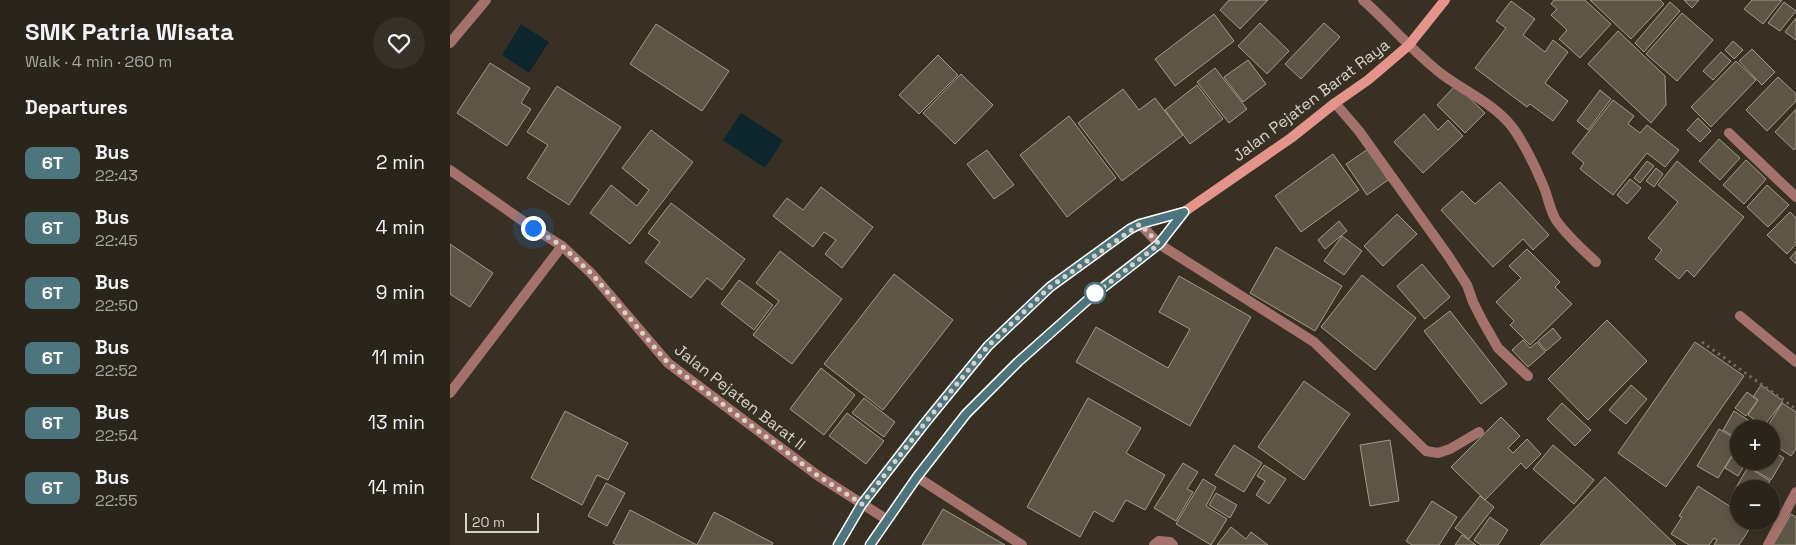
<!DOCTYPE html>
<meta charset="utf-8">
<style>
:root{--surface:#2a251a;--page:#363127;--text:#f1f3f6;--muted:#a5a5a2;--line:#464239}
body{margin:0;font-family:"Space Grotesk",sans-serif;background:var(--page);color:var(--text);height:100vh;display:flex;flex-direction:column;font-size:19px;white-space:nowrap}
*{box-sizing:border-box;margin:0}
p{font-size:16px;color:var(--muted)}
.icon{flex:none;width:28px;height:28px;fill:none;stroke:currentColor;stroke-width:2;stroke-linecap:round;stroke-linejoin:round}
.map{position:relative;flex:1;overflow:hidden}
.drawer{display:flex;flex-direction:column;background:var(--surface);width:450px}
.drawer>*{flex:none}
.badge{padding:0 10px;border-radius:8px;font-size:18px;line-height:32px}
.buttons{position:absolute;left:1280px;top:420px;display:grid;gap:10px}
.buttons a{display:grid;place-items:center;width:50px;height:50px;border-radius:50%;background:var(--surface);box-shadow:0 2px 8px #0003,0 0 0 1px var(--line);font-size:25px}
.scale{position:absolute;left:15px;bottom:12px;width:74px;box-sizing:border-box;padding-left:5px;border:2px solid #d7d3ca;border-top:0;font-size:14px;line-height:18px;white-space:nowrap;color:#d7d3ca;-webkit-text-stroke:4px #383123;paint-order:stroke}
.you{position:absolute;width:25px;height:25px;margin:-12px;border:4px solid #fff;border-radius:50%;background:#1a73e8;box-shadow:0 0 0 8px #1a73e833}
.map>.badge{position:absolute;translate:-50% -50%;box-shadow:0 0 0 2px #fff}
h2{padding:0 25px;font-size:19px;line-height:45px}
.round{display:grid;place-items:center;flex:none;width:52px;height:52px;border-radius:26px;background:var(--page)}
.overview{display:flex;align-items:center;justify-content:space-between;height:85px;padding:0 25px}
h1{font-size:24px;font-weight:800;line-height:38px}
ul{padding:0;list-style:none}
li{display:flex;align-items:center;gap:15px;height:65px;padding:0 25px}
li div{flex:1}
li b{display:block;font-size:19px}
li em{font-style:normal}
li .badge{min-width:55px;font-weight:700;text-align:center}
main{display:flex;flex:1;min-height:0}
.map>svg:first-child{display:block}
.water{fill:#0d262d}
.building{fill:#5d5646;stroke:#a39b89}
.lines{fill:none;stroke-linecap:round;stroke-linejoin:round}
.path{stroke:#716b5f;stroke-width:3;stroke-dasharray:2.5 4;stroke-linecap:butt}
.lane{stroke:#a4726b;stroke-width:10}
.street{stroke:#a4726b;stroke-width:10}
.secondary{stroke:#e4948a;stroke-width:10}
.line-casing{stroke:#fff;stroke-width:11}
.line{stroke:#4d757d;stroke-width:8}
.walk{stroke:#d7d3ca;stroke-width:5;stroke-dasharray:0 9}
.stop-dot{fill:#fff;stroke:#4d757d;stroke-width:2.5}
.labels{text-anchor:middle;dominant-baseline:central;stroke-width:4;stroke-linejoin:round;paint-order:stroke}
.street-label{font-size:16px;fill:#d7d3ca;stroke:#383123}
</style>
<main>
<section class="drawer">
<div class="overview"><div><h1>SMK Patria Wisata</h1><p>Walk · 4 min · 260 m</p></div><a class="round"><svg class="icon" aria-label="heart" viewBox="0 0 24 24"><path d="M12 20l-8-8c-3-5 5-10 8-4 3-6 11-1 8 4z"/></svg></a></div>
<h2>Departures</h2>
<ul>
<li><span class="badge" style="background:#4d757d;color:#fff">6T</span><div><b>Bus</b><p>22:43</p></div><em>2 min</em></li>
<li><span class="badge" style="background:#4d757d;color:#fff">6T</span><div><b>Bus</b><p>22:45</p></div><em>4 min</em></li>
<li><span class="badge" style="background:#4d757d;color:#fff">6T</span><div><b>Bus</b><p>22:50</p></div><em>9 min</em></li>
<li><span class="badge" style="background:#4d757d;color:#fff">6T</span><div><b>Bus</b><p>22:52</p></div><em>11 min</em></li>
<li><span class="badge" style="background:#4d757d;color:#fff">6T</span><div><b>Bus</b><p>22:54</p></div><em>13 min</em></li>
<li><span class="badge" style="background:#4d757d;color:#fff">6T</span><div><b>Bus</b><p>22:55</p></div><em>14 min</em></li>
</ul>
</section>
<div class="map">
<svg width="1346" height="545" viewBox="0 0 1346 545">
<rect width="100%" height="100%" fill="#383123"/>
<path class="water" d="M 71,24 L 99,42 L 79,73 L 52,55 Z
M 291,113 L 333,140 L 315,168 L 273,140 Z"/>
<path class="building" d="M 779,0 L 818,0 L 790,29 L 770,10 Z
M 1104,0 L 1135,0 L 1161,24 L 1130,58 L 1109,39 L 1117,30 L 1101,15 L 1107,9 L 1101,4 Z
M 1140,0 L 1210,0 L 1214,4 L 1181,39 Z
M 1234,0 L 1249,0 L 1242,8 Z
M 1302,0 L 1332,0 L 1313,24 L 1294,9 Z
M 1061,1 L 1085,19 L 1073,35 L 1095,52 L 1103,40 L 1118,52 L 1095,83 L 1118,101 L 1103,121 L 1080,104 L 1077,107 L 1025,68 L 1056,28 L 1046,21 Z
M 1220,2 L 1230,11 L 1194,52 L 1185,43 Z
M 1334,2 L 1346,11 L 1330,31 L 1318,23 Z
M 1232,13 L 1263,40 L 1227,81 L 1196,54 Z
M 764,14 L 784,41 L 725,86 L 705,59 Z
M 1346,18 L 1346,40 L 1335,32 Z
M 810,23 L 839,51 L 817,74 L 788,46 Z
M 874,23 L 890,37 L 851,79 L 835,64 Z
M 206,24 L 279,71 L 252,111 L 180,64 Z
M 1168,31 L 1215,76 L 1216,105 L 1201,123 L 1138,64 Z
M 1283,41 L 1293,50 L 1284,59 L 1275,50 Z
M 1302,49 L 1325,72 L 1312,85 L 1289,61 Z
M 1271,52 L 1281,61 L 1263,80 L 1253,71 Z
M 488,55 L 508,75 L 469,114 L 449,95 Z
M 798,60 L 816,84 L 793,102 L 774,77 Z
M 1286,61 L 1306,80 L 1261,127 L 1241,107 Z
M 40,63 L 80,88 L 71,103 L 81,109 L 57,146 L 7,113 Z
M 765,68 L 797,109 L 779,123 L 747,82 Z
M 511,74 L 543,105 L 505,144 L 473,113 Z
M 1328,77 L 1346,94 L 1346,101 L 1317,131 L 1296,110 Z
M 747,85 L 773,119 L 740,144 L 715,110 Z
M 1006,85 L 1035,113 L 1015,133 L 987,105 Z
M 107,86 L 171,127 L 119,205 L 77,178 L 98,145 L 77,132 Z
M 673,89 L 689,110 L 705,98 L 733,135 L 672,181 L 628,123 Z
M 1150,90 L 1161,99 L 1138,130 L 1127,121 Z
M 1163,100 L 1184,116 L 1178,124 L 1190,133 L 1197,125 L 1229,150 L 1215,167 L 1197,153 L 1163,195 L 1130,169 L 1134,163 L 1122,153 Z
M 1346,109 L 1346,147 L 1344,150 L 1325,132 Z
M 974,114 L 988,130 L 998,120 L 1013,136 L 973,173 L 944,142 Z
M 619,116 L 666,178 L 617,217 L 570,155 Z
M 1248,118 L 1261,131 L 1250,142 L 1237,130 Z
M 201,130 L 243,162 L 180,244 L 140,213 L 161,185 L 187,206 L 199,190 L 172,168 Z
M 1269,139 L 1290,158 L 1270,180 L 1249,161 Z
M 918,149 L 938,180 L 917,195 L 896,164 Z
M 537,150 L 564,185 L 544,199 L 517,164 Z
M 883,154 L 909,190 L 851,232 L 825,196 Z
M 1296,160 L 1316,179 L 1294,204 L 1273,185 Z
M 1197,161 L 1204,166 L 1190,183 L 1184,178 Z
M 1227,161 L 1294,217 L 1244,277 L 1237,270 L 1229,279 L 1205,259 L 1212,250 L 1198,238 L 1228,202 L 1208,185 Z
M 1206,168 L 1213,174 L 1204,187 L 1196,181 Z
M 1180,179 L 1191,188 L 1177,204 L 1167,195 Z
M 1050,182 L 1099,235 L 1083,250 L 1073,239 L 1043,267 L 991,210 L 1012,191 L 1025,204 Z
M 1317,185 L 1339,205 L 1318,227 L 1297,207 Z
M 371,187 L 423,227 L 392,268 L 375,254 L 386,240 L 374,232 L 363,247 L 323,216 L 337,198 L 353,210 Z
M 221,203 L 295,259 L 272,290 L 257,278 L 241,298 L 195,262 L 210,242 L 198,233 Z
M 1340,212 L 1346,218 L 1346,244 L 1337,254 L 1317,235 Z
M 947,214 L 967,234 L 933,266 L 914,246 Z
M 889,221 L 897,231 L 875,249 L 868,240 Z
M 892,236 L 912,251 L 894,275 L 874,261 Z
M 0,244 L 43,273 L 20,307 L 0,294 Z
M 826,247 L 892,286 L 865,331 L 800,293 Z
M 1077,249 L 1110,282 L 1105,287 L 1122,304 L 1080,345 L 1060,325 L 1064,321 L 1046,302 L 1071,278 L 1059,266 Z
M 330,251 L 392,299 L 342,364 L 303,335 L 329,301 L 306,283 Z
M 1346,251 L 1346,264 L 1340,258 Z
M 972,264 L 1000,297 L 975,319 L 947,286 Z
M 444,274 L 503,320 L 433,410 L 374,364 Z
M 912,275 L 966,318 L 925,370 L 871,327 Z
M 729,276 L 801,317 L 740,426 L 626,362 L 646,327 L 718,368 L 740,329 L 709,312 Z
M 289,280 L 323,305 L 304,330 L 271,304 Z
M 1000,311 L 1057,384 L 1031,404 L 974,331 Z
M 1157,320 L 1197,361 L 1138,420 L 1098,379 Z
M 1103,328 L 1111,338 L 1096,351 L 1088,341 Z
M 1073,340 L 1080,348 L 1087,342 L 1095,352 L 1078,367 L 1062,350 Z
M 1245,342 L 1294,376 L 1216,487 L 1168,453 Z
M 371,368 L 405,395 L 374,435 L 340,409 Z
M 854,381 L 900,414 L 854,480 L 808,447 Z
M 1181,385 L 1197,399 L 1176,424 L 1159,410 Z
M 1311,385 L 1333,401 L 1314,426 L 1298,415 L 1308,400 L 1303,397 Z
M 1297,392 L 1308,400 L 1296,416 L 1285,408 Z
M 414,398 L 445,422 L 434,437 L 402,413 Z
M 638,398 L 691,428 L 676,453 L 715,475 L 695,510 L 676,500 L 663,522 L 644,511 L 630,537 L 577,507 Z
M 1112,403 L 1141,430 L 1125,446 L 1097,419 Z
M 1332,403 L 1346,412 L 1346,449 L 1341,456 L 1321,443 L 1321,429 L 1316,429 Z
M 115,411 L 178,443 L 158,480 L 147,475 L 132,505 L 81,478 Z
M 1284,411 L 1298,420 L 1293,429 L 1289,429 L 1287,438 L 1273,430 Z
M 397,413 L 434,441 L 416,464 L 379,436 Z
M 1051,417 L 1070,436 L 1058,448 L 1063,453 L 1077,439 L 1091,454 L 1076,469 L 1071,463 L 1035,500 L 1001,467 Z
M 1269,429 L 1289,441 L 1289,444 L 1268,478 L 1247,466 Z
M 940,440 L 949,501 L 920,506 L 910,445 Z
M 784,445 L 812,463 L 794,492 L 765,475 Z
M 1103,445 L 1144,480 L 1124,504 L 1083,469 Z
M 1289,445 L 1289,461 L 1297,461 L 1288,476 L 1275,468 Z
M 1321,450 L 1334,458 L 1321,480 L 1298,466 L 1301,461 L 1321,461 Z
M 733,463 L 748,472 L 737,489 L 743,492 L 726,521 L 704,508 Z
M 814,465 L 836,479 L 819,504 L 806,495 L 815,481 L 807,476 Z
M 1298,467 L 1320,481 L 1315,489 L 1289,489 L 1289,494 L 1284,491 Z
M 1155,477 L 1226,545 L 1090,545 Z
M 753,479 L 766,487 L 756,506 L 777,519 L 761,545 L 726,524 Z
M 156,483 L 175,493 L 157,526 L 138,516 Z
M 1248,486 L 1289,512 L 1289,521 L 1304,522 L 1289,545 L 1264,545 L 1267,540 L 1264,538 L 1259,545 L 1239,545 L 1221,534 L 1232,517 L 1229,516 Z
M 766,493 L 787,505 L 780,518 L 759,505 Z
M 1030,496 L 1044,507 L 1019,539 L 1005,528 Z
M 982,501 L 1007,517 L 989,545 L 962,545 L 956,541 Z
M 493,509 L 555,545 L 472,545 Z
M 180,510 L 247,545 L 264,512 L 323,543 L 322,545 L 167,545 L 163,543 Z
M 1341,514 L 1346,517 L 1346,545 L 1323,545 Z
M 1040,517 L 1058,530 L 1048,545 L 1031,545 L 1024,540 Z
M 781,527 L 796,539 L 801,532 L 818,545 L 767,545 Z
M 1012,535 L 1026,545 L 1005,545 Z"/>
<g class="lines">
<path class="path" d="M 1252,342 L 1346,409"/>
<path class="lane" d="M 885,103 L 909,131 L 999,257 L 1017,285 L 1023,302 L 1032,320 L 1048,348 L 1078,376
M 690,224 L 709,244 L 864,342 L 976,451 L 988,453 L 1000,449 L 1029,432
M 1290,316 L 1346,362
M 467,477 L 572,545
M 704,545 L 709,541 L 720,542 L 723,545"/>
<path class="street" d="M 913,0 C 940,24 964,53 993,75 C 1016,92 1045,104 1063,128 C 1075,145 1085,166 1093,185 C 1098,196 1100,211 1106,220 C 1117,236 1132,249 1146,262
M 0,43 L 36,0
M 1279,133 L 1346,197
M 0,170 L 83,228 L 112,246 L 141,273 L 218,363 L 367,475 L 436,519
M 0,393 L 112,246
M 1318,545 L 1346,492"/>
<path class="secondary" d="M 388,545 L 412,504 L 475,423 L 538,346 L 600,287 L 680,229 L 690,224 L 734,212
M 420,545 L 467,477 L 516,414 L 568,362 L 656,284 L 709,244 L 734,212 L 841,138 L 885,103 L 918,80 L 959,45 L 995,0"/>
</g>
<g class="lines">
<g class="line-casing">
<path id="line" d="M 388,545 L 412,504 L 475,423 L 538,346 L 600,287 L 680,229 L 690,224 L 734,212 L 709,244 L 641,297 L 568,362 L 516,414 L 467,477 L 420,545"/>
</g>
<use href="#line" class="line"/>
<path class="walk" d="M 83,228 L 112,246 L 141,273 L 218,363 L 367,475 L 412,504 L 475,423 L 538,346 L 600,287 L 690,224 L 709,244 L 641,297 L 645,293"/>
</g>
<circle class="stop-dot" cx="645" cy="293" r="10"/>
<g class="labels">
<g class="street-label">
<text transform="translate(861 100) rotate(-37)">Jalan Pejaten Barat Raya</text>
<text transform="translate(290 397) rotate(38)">Jalan Pejaten Barat II</text>
</g>
</g>
</svg>
<div class="buttons">
<a>+</a>
<a>−</a>
</div>
<div class="scale">20 m</div>
<div class="you" style="left:83px;top:228px"></div>
</div>
</main>
